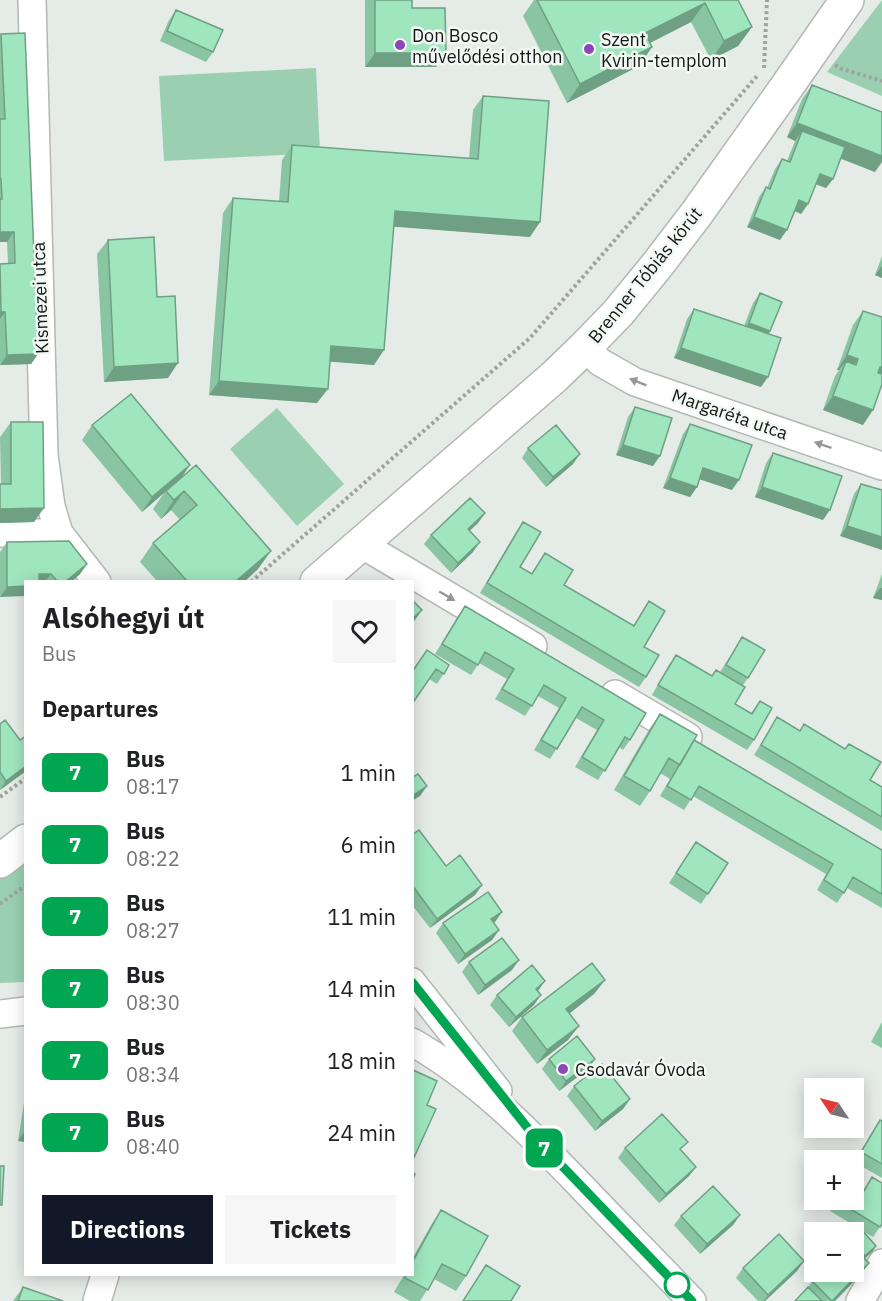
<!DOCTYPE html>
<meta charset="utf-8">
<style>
:root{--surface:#fff;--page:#f6f6f6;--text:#202124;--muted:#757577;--accent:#111827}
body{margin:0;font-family:"IBM Plex Sans",sans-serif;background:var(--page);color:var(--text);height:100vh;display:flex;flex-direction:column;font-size:22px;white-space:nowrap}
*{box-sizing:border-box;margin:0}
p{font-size:20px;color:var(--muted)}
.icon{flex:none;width:33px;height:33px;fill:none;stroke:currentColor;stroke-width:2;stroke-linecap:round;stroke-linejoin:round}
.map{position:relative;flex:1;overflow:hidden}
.details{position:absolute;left:24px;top:580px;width:390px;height:696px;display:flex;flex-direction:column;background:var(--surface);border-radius:0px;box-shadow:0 3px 15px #0003}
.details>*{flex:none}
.badge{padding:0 12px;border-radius:9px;font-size:21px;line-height:39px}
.needle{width:39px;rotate:305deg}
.buttons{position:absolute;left:804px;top:1078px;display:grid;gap:12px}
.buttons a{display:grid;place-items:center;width:60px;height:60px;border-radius:0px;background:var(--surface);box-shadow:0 3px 15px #0003;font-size:30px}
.map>.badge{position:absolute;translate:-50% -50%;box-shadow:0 0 0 3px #fff}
h2{padding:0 18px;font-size:22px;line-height:54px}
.round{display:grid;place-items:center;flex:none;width:63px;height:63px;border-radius:0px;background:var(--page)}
.head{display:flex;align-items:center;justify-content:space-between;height:102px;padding:0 18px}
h1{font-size:28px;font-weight:700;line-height:45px}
.button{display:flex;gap:12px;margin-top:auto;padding:12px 18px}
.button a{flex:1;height:69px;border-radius:0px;background:var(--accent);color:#fff;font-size:24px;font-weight:700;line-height:69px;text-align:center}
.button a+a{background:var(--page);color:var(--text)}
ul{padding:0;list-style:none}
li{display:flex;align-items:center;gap:18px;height:72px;padding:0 18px}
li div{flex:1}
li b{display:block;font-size:22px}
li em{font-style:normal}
li .badge{min-width:66px;font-weight:700;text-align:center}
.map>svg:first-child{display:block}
.green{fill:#9ad0b1}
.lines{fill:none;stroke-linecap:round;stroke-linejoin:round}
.minor-casing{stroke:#b3b8b5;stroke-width:30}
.tertiary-casing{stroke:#b3b8b5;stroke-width:36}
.path{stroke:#9fa3a0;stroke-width:4;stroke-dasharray:3 3;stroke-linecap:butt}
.minor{stroke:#fff;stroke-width:27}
.tertiary{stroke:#fff;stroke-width:33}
.wall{fill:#89c5a3}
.shaded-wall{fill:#6fa084}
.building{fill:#9fe5bd;stroke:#6fa084;stroke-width:1.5}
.oneway{fill:#969796}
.line-casing{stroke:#fff;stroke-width:14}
.line{stroke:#00a651;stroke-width:9}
.poi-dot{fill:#8b46ba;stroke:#f2f8f4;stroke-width:2}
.stop-dot{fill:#fff;stroke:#00a651;stroke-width:3}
.labels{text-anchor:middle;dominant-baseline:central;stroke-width:5;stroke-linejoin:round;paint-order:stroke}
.poi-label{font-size:18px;fill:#151716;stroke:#f2f8f4;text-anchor:start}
.street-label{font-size:18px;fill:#151716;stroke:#f2f8f4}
</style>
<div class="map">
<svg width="882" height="1301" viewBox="0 0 882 1301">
<rect width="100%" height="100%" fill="#e5ebe7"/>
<path class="green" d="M 882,0 L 882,96 L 827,72 Z
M 316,68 L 320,153 L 164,161 L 159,76 Z
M 277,408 L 344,484 L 297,526 L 230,449 Z
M 25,860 L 25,982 L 0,983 L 0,876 Z"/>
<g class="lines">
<g class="minor-casing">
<path id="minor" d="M 32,0 L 44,455 L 51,506 L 59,533 L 97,582
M 585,347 L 600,362 L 635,382 L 882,466
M 0,533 L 59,533
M 361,544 L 533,646
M 615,694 L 688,737
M 412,982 L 498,1091
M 0,1014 L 26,1011
M 412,1042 C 477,1079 529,1132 580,1185 C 617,1224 655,1262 692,1301
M 97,1301 L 105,1275
M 860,1301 L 882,1263"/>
</g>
<g class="tertiary-casing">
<path id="tertiary" d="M 317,582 L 554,377 L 585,347 L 618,313 L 658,264 L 697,213 L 788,85 L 847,0
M 0,861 L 26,841"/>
</g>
<path class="path" d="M 835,65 L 842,69 L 882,81
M 764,68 L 767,0
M 251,582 L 530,338 L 757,76
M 0,797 L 26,778
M 0,904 L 26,885"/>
<use href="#minor" class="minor"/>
<use href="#tertiary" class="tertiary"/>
</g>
<path class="wall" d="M 365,0 L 412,0 L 412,8 L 446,53 L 436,67 L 365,67 Z
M 534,0 L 738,0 L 752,27 L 738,46 L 711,60 L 691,22 L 650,43 L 652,47 L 639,66 L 567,103 L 523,16 Z
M 176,10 L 213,52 L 206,62 L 160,41 L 169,20 Z
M 1,34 L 38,354 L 31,364 L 0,365 L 0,264 L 8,263 L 7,242 L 0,242 L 0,35 Z
M 812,85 L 875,172 L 841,158 L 833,179 L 826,188 L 815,184 L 808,204 L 801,214 L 795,211 L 780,240 L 747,227 L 759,197 L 766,187 L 767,188 L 775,169 L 782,159 L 787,161 L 795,141 L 787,137 L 802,99 Z
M 483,96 L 530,237 L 394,226 L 374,365 L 330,361 L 317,403 L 209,395 L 223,213 L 233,198 L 279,202 L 282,160 L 292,145 L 469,158 L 473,110 Z
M 108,240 L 157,297 L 168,378 L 104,382 L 97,254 Z
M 882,256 L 882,278 L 875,275 Z
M 760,293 L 770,331 L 769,334 L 761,387 L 674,358 L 687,319 L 694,309 L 744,326 L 753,303 Z
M 863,311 L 863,425 L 823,410 L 835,376 L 839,370 L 837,370 L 853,325 Z
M 635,407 L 653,466 L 616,455 L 628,417 Z
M 11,422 L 34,522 L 0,523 L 0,484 L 1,484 L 0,437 Z
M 690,424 L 732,490 L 699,479 L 697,487 L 690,497 L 663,488 L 683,434 Z
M 92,425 L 182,476 L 258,569 L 244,582 L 158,582 L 140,562 L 153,543 L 180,520 L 171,510 L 161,519 L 153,509 L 164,493 L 142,512 L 82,440 Z
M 528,448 L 573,464 L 546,487 L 522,458 Z
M 773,453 L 823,520 L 755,497 L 766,463 Z
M 861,484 L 882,490 L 840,536 L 854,494 Z
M 485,513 L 478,523 L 469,531 L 473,552 L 451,573 L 424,544 L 431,535 Z
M 523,522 L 520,567 L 531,574 L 545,553 L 564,585 L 633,626 L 649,601 L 644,647 L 646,677 L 639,687 L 480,593 L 516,532 Z
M 7,542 L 87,564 L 80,574 L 71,582 L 26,582 L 0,597 L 0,552 Z
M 882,574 L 882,600 L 873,598 Z
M 465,606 L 630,740 L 623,750 L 619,747 L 598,780 L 575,767 L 597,730 L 576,718 L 550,759 L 534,750 L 559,708 L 538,696 L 525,716 L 495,699 L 507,679 L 479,663 L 471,675 L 435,654 L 458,616 Z
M 742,637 L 748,678 L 743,685 L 735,704 L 751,713 L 760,701 L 754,740 L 747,750 L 652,695 L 669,665 L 676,655 L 712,676 L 716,670 L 720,672 Z
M 449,665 L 437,684 L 429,679 L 412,672 Z
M 660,714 L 694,740 L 882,850 L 882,908 L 847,888 L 837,903 L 817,890 L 826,874 L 693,796 L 684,810 L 660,796 L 670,779 L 660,773 L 650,791 L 640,806 L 614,790 L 650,728 Z
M 777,717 L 870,780 L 882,787 L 882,831 L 754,755 Z
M 0,724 L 20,740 L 26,771 L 0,790 Z
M 412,835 L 446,866 L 482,885 L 475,895 L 430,928 L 412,905 Z
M 696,842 L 728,863 L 701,904 L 669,883 Z
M 502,912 L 493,923 L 499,930 L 492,940 L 458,964 L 436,933 L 443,923 Z
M 469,962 L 512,970 L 478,995 L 462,972 Z
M 605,980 L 594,994 L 569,1014 L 579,1026 L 568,1040 L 537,1064 L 512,1031 L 522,1017 Z
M 538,991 L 534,1005 L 509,1027 L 490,1005 L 497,995 Z
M 882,1022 L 882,1048 L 871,1042 Z
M 549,1059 L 595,1059 L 588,1069 L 559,1091 L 542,1069 Z
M 574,1086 L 630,1099 L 623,1109 L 595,1131 L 567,1096 Z
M 26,1090 L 26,1142 L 18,1141 Z
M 880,1120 L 882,1121 L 882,1178 L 854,1162 Z
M 625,1148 L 681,1151 L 696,1167 L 689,1176 L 659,1203 L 618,1158 Z
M 872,1177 L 882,1224 L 873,1237 L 863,1231 L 873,1251 L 864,1259 L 862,1273 L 835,1301 L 795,1301 L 807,1289 L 812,1281 L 854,1272 L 854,1235 L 860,1229 L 830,1211 L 837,1200 L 854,1200 L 860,1195 Z
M 441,1210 L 466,1276 L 456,1291 L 434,1279 L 420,1301 L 410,1301 L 394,1292 L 404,1275 L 412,1275 L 412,1259 L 431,1225 Z
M 740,1215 L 733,1225 L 700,1254 L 674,1225 L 681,1216 Z
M 743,1268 L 797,1271 L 765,1301 L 758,1301 L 736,1278 Z
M 23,1287 L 63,1301 L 13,1301 Z"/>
<path class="shaded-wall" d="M 705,3 L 691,22 L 632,52 L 645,33 Z
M 752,27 L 738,46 L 711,60 L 724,41 Z
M 652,47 L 639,66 L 567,103 L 580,84 Z
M 375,53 L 446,53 L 436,67 L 365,67 Z
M 797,123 L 882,156 L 882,162 L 875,172 L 798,142 L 802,131 L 795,141 L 787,137 Z
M 820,174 L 833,179 L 826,188 L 813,183 Z
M 799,200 L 808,204 L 801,214 L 792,210 Z
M 395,211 L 540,222 L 530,237 L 385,226 Z
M 754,217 L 787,230 L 780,240 L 747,227 Z
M 0,232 L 14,232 L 7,242 L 0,242 Z
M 882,266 L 882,278 L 875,275 Z
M 1,312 L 5,312 L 0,319 L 0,313 Z
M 749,323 L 770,331 L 763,341 L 742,333 Z
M 331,346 L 384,350 L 374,365 L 321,361 Z
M 681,348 L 768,377 L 761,387 L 674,358 Z
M 38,354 L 31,364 L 0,365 L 7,355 Z
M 847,355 L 858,359 L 848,374 L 846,361 L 839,370 L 837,370 Z
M 178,363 L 168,378 L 104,382 L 114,367 Z
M 880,367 L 882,367 L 882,377 L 870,381 Z
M 219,381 L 328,389 L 317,403 L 209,395 Z
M 833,396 L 873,410 L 863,425 L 823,410 Z
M 623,445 L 660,456 L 653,466 L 616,455 Z
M 580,454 L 573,464 L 546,487 L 553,477 Z
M 190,465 L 180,480 L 166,491 L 164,493 L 142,512 L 152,497 Z
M 703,468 L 739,480 L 732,490 L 696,478 Z
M 670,478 L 697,487 L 690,497 L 663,488 Z
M 762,487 L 830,510 L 823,520 L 755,497 Z
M 184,491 L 171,510 L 161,519 L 174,500 Z
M 44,508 L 34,522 L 0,523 L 0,509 Z
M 485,513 L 478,523 L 461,539 L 468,529 Z
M 847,526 L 882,537 L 882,550 L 840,536 Z
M 480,542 L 473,552 L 451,573 L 458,563 Z
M 271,551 L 258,569 L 244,582 L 235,582 Z
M 87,564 L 80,574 L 71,582 L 65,582 Z
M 39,574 L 51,574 L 45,582 L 33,582 Z
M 26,586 L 26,596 L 0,597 L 7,587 Z
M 880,588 L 882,588 L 882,600 L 873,598 Z
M 422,610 L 415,620 L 412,623 L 412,619 Z
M 26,766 L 26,771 L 0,790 L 6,781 Z
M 427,786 L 420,796 L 412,801 L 412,796 Z
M 482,885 L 475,895 L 430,928 L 437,919 Z
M 502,912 L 495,922 L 484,929 L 491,919 Z
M 499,930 L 492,940 L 458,964 L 465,954 Z
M 519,960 L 512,970 L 478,995 L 485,985 Z
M 605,980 L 594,994 L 556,1024 L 566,1009 Z
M 545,981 L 538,991 L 529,999 L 536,989 Z
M 541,995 L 534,1005 L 509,1027 L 516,1017 Z
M 579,1026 L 568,1040 L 537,1064 L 547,1050 Z
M 595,1059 L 588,1069 L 559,1091 L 566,1081 Z
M 630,1099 L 623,1109 L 595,1131 L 602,1121 Z
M 25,1131 L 26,1131 L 26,1142 L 18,1141 Z
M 696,1167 L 689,1176 L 659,1203 L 666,1194 Z
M 740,1215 L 733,1225 L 700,1254 L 707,1244 Z
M 876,1246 L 873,1251 L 862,1261 L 865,1256 Z
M 804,1261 L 797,1271 L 765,1301 L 764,1301 L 768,1295 Z
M 869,1263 L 862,1273 L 835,1301 L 833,1301 Z"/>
<path class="building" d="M 375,0 L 412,0 L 412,8 L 445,8 L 446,53 L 375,53 Z
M 537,0 L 738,0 L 752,27 L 724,41 L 705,3 L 645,33 L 652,47 L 580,84 Z
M 176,10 L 223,30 L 213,52 L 167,31 Z
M 25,33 L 38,354 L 7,355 L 5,312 L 1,312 L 0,264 L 15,263 L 14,232 L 0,232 L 0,199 L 2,199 L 1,179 L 0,179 L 0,119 L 5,119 L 1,34 Z
M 812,85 L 882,112 L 882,156 L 797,123 Z
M 483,96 L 549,101 L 540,222 L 395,211 L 384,350 L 331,346 L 328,389 L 219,381 L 233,198 L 288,202 L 292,145 L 478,159 Z
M 802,131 L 845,147 L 833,179 L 820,174 L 808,204 L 799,200 L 787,230 L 754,217 L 766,187 L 770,189 L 782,159 L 790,162 Z
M 154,237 L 157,297 L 175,296 L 178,363 L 114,367 L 108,240 Z
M 760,293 L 782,302 L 770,331 L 749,323 Z
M 694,309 L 781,338 L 768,377 L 681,348 Z
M 863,311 L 882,317 L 882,367 L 880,367 L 878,373 L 882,374 L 882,384 L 873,410 L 833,396 L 846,361 L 856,365 L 858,359 L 847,355 Z
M 131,394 L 190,465 L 152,497 L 92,425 Z
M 635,407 L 672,418 L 660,456 L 623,445 Z
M 11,422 L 43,422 L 44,508 L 0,509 L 0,484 L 11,484 Z
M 690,424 L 752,445 L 739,480 L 703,468 L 697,487 L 670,478 Z
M 556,425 L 580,454 L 553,477 L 528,448 Z
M 773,453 L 842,476 L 830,510 L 762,487 Z
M 196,465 L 271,551 L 235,582 L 188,582 L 153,543 L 197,505 L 184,491 L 174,500 L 166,491 Z
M 861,484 L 882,490 L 882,537 L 847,526 Z
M 470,498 L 485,513 L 468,529 L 480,542 L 458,563 L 431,535 Z
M 523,522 L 541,532 L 520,567 L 532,574 L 545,553 L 573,570 L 564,585 L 634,626 L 649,601 L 665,611 L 644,647 L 659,655 L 646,677 L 487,583 Z
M 69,541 L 87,564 L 65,582 L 58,582 L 51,574 L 39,574 L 39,582 L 26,582 L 26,586 L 7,587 L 7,542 Z
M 412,600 L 422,610 L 412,619 Z
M 465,606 L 646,713 L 630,740 L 625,737 L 605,771 L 582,757 L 604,720 L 582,707 L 557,749 L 541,740 L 566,698 L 544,685 L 532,706 L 502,689 L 514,669 L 485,652 L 478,665 L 442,644 Z
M 742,637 L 765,650 L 748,678 L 726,665 Z
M 427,650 L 449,665 L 444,674 L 436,669 L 412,704 L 412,672 Z
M 676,655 L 712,676 L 716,670 L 745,687 L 735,704 L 752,714 L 760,701 L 772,708 L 754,740 L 658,685 Z
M 660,714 L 697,735 L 680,765 L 669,758 L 650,791 L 624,776 Z
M 777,717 L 800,731 L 804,724 L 845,749 L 849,744 L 881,762 L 870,780 L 882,787 L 882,817 L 761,745 Z
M 5,720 L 20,740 L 26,736 L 26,766 L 6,781 L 0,772 L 0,724 Z
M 694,740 L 882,850 L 882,894 L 853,877 L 844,893 L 824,880 L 833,864 L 699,786 L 691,800 L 667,786 Z
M 418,774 L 427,786 L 412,796 L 412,778 Z
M 419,830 L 446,866 L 460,855 L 482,885 L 437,919 L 412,885 L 412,835 Z
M 696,842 L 728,863 L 708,894 L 676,873 Z
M 488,892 L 502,912 L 491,919 L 499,930 L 465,954 L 443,923 Z
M 502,938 L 519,960 L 485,985 L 469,962 Z
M 592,963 L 605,980 L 566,1009 L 579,1026 L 547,1050 L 522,1017 Z
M 532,965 L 545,981 L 536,989 L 541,995 L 516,1017 L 497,995 Z
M 577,1036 L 595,1059 L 566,1081 L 549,1059 Z
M 602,1064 L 630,1099 L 602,1121 L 574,1086 Z
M 413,1070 L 437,1081 L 427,1105 L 436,1109 L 412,1162 Z
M 662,1114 L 688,1142 L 680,1149 L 696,1167 L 666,1194 L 625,1148 Z
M 880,1120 L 882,1121 L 882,1164 L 861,1152 Z
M 0,1166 L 4,1166 L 2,1205 L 0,1205 Z
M 412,1173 L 415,1174 L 412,1181 Z
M 872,1177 L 882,1183 L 882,1224 L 880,1227 L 837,1201 L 854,1200 L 854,1191 L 861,1196 Z
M 713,1186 L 740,1215 L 707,1244 L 681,1216 Z
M 441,1210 L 488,1236 L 466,1276 L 442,1264 L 428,1290 L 405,1278 L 406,1275 L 412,1275 L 412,1263 Z
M 861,1229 L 876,1246 L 865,1256 L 854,1243 L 854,1235 Z
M 779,1234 L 804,1261 L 768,1295 L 743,1268 Z
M 854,1248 L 869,1263 L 832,1301 L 812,1281 L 821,1272 L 854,1272 Z
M 486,1265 L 520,1286 L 511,1301 L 463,1301 Z
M 23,1287 L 63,1301 L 18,1301 Z
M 808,1287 L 822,1301 L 795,1301 Z"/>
<defs><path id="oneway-solid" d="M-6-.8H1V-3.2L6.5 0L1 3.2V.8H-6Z" transform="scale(1.5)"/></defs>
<g class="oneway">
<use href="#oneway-solid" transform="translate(638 382) rotate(-158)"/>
<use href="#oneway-solid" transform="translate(823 445) rotate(-161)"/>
<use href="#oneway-solid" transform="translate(447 596) rotate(30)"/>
</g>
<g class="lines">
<g class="line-casing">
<path id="line" d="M 412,982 L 538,1141 L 692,1301"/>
</g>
<use href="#line" class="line"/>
</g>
<g class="poi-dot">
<circle cx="400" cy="45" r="6"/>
<circle cx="589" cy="49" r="6"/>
<circle cx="563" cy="1069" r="6"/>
</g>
<circle class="stop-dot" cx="677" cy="1285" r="12"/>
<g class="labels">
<g class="poi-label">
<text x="412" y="35">Don Bosco<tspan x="412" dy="21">művelődési otthon</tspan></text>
<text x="601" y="39">Szent<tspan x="601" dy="21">Kvirin-templom</tspan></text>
<text x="575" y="1069">Csodavár Óvoda</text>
</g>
<g class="street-label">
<text transform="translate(645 275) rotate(-51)">Brenner Tóbiás körút</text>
<text transform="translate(40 298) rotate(-92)">Kismezei utca</text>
<text transform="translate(730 414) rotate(19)">Margaréta utca</text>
</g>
</g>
</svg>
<div class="buttons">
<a><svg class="needle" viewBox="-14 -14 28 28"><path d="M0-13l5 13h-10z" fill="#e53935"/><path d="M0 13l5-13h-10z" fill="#757577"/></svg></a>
<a>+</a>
<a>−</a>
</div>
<b class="badge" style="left:544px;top:1148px;background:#00a651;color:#fff">7</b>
<section class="details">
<div class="head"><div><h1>Alsóhegyi út</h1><p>Bus</p></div><a class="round"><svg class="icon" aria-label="heart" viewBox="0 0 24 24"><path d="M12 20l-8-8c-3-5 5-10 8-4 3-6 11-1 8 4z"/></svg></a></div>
<h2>Departures</h2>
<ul>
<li><span class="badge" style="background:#00a651;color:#fff">7</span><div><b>Bus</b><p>08:17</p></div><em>1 min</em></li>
<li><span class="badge" style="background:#00a651;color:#fff">7</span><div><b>Bus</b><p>08:22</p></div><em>6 min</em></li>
<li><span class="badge" style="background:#00a651;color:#fff">7</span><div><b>Bus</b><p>08:27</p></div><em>11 min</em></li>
<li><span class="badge" style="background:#00a651;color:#fff">7</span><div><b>Bus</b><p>08:30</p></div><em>14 min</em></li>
<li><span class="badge" style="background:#00a651;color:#fff">7</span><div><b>Bus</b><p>08:34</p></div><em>18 min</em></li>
<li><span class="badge" style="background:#00a651;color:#fff">7</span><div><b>Bus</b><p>08:40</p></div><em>24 min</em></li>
</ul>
<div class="button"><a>Directions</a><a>Tickets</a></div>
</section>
</div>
